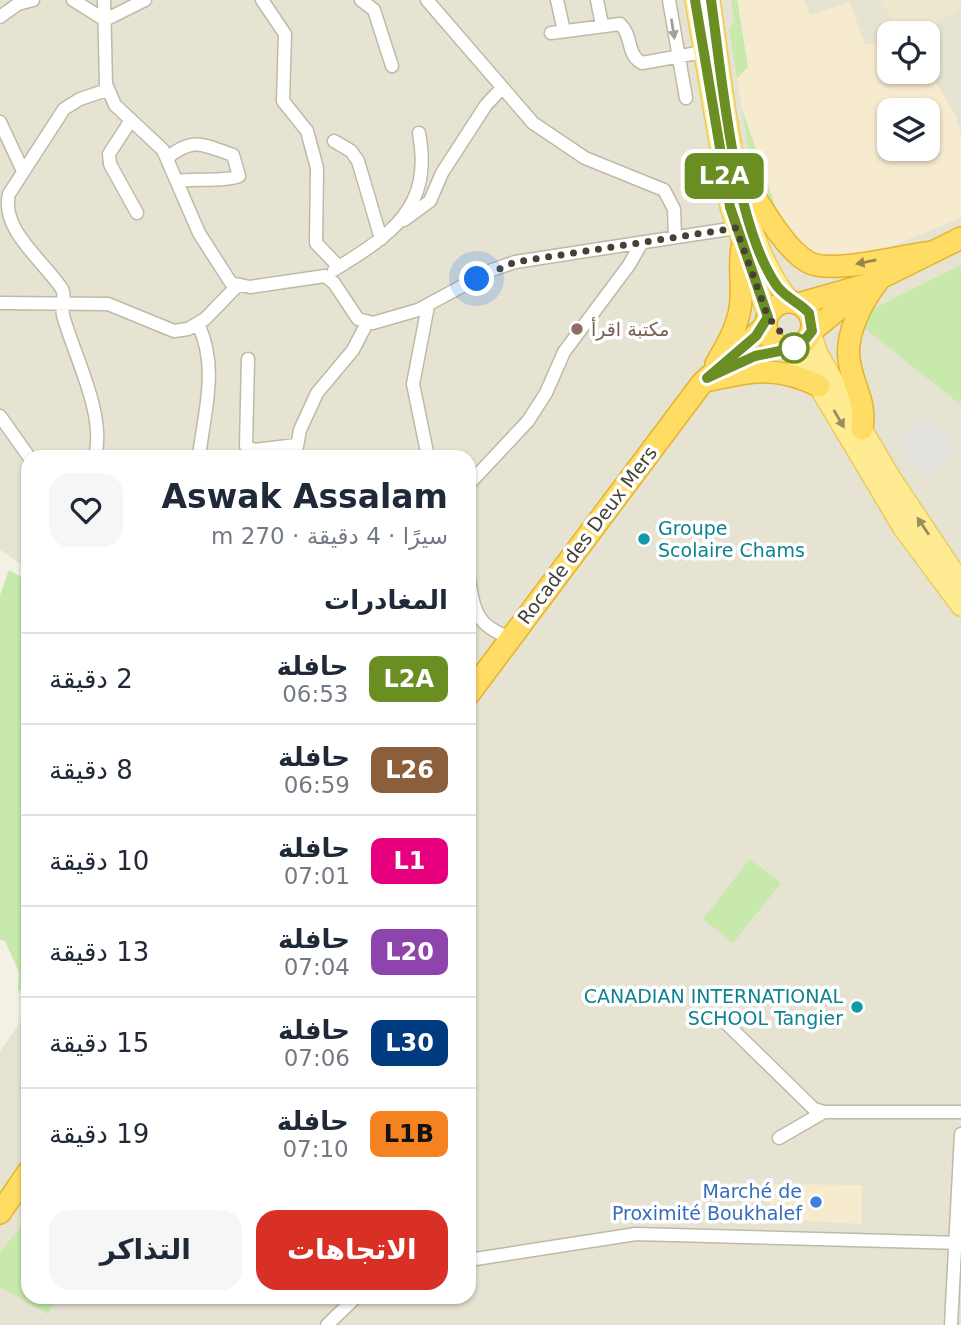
<!DOCTYPE html>
<html lang="ar">
<meta charset="utf-8">
<style>
:root{--surface:#fff;--page:#f6f6f7;--text:#1f2937;--muted:#747a83;--line:#e0e1e3;--accent:#d93025}
body{margin:0;font-family:"DejaVu Sans","Noto Sans Arabic",sans-serif;background:var(--page);color:var(--text);direction:rtl;height:100vh;display:flex;flex-direction:column;font-size:26px;white-space:nowrap}
*{box-sizing:border-box;margin:0}
p{font-size:23px;color:var(--muted)}
.icon{flex:none;width:38px;height:38px;fill:none;stroke:currentColor;stroke-width:2;stroke-linecap:round;stroke-linejoin:round}
.map{position:relative;flex:1;overflow:hidden;direction:ltr}
.side{position:absolute;left:21px;top:450px;width:455px;height:854px;display:flex;flex-direction:column;background:var(--surface);border-radius:21px;box-shadow:0 2px 5px #0004;direction:rtl}
.side>*{flex:none}
.badge{padding:0 14px;border-radius:10px;font-size:24px;line-height:46px}
.fabs{position:absolute;left:877px;top:21px;display:grid;gap:14px}
.fabs a{display:grid;place-items:center;width:63px;height:63px;border-radius:14px;background:var(--surface);box-shadow:0 2px 5px #0004;font-size:35px}
.you{position:absolute;width:35px;height:35px;margin:-18px;border:5px solid #fff;border-radius:50%;background:#1a73e8;box-shadow:0 0 0 10px #1a73e833}
.map>.badge{position:absolute;translate:-50% -50%;box-shadow:0 0 0 4px #fff}
h2{padding:0 28px;font-size:26px;line-height:63px}
.round{display:grid;place-items:center;flex:none;width:74px;height:74px;border-radius:21px;background:var(--page)}
.headline{display:flex;align-items:center;justify-content:space-between;height:119px;padding:0 28px}
h1{font-size:33px;font-weight:600;line-height:52px}
.cta{display:flex;gap:14px;margin-top:auto;padding:14px 28px}
.cta a{flex:1;height:80px;border-radius:21px;background:var(--accent);color:#fff;font-size:28px;font-weight:600;line-height:80px;text-align:center}
.cta a+a{background:var(--page);color:var(--text)}
ul{padding:0;list-style:none}
li{display:flex;align-items:center;gap:21px;height:91px;padding:0 28px;border-top:2px solid var(--line)}
li div{flex:1}
li b{display:block;font-size:26px}
li em{font-style:normal}
li .badge{min-width:77px;font-weight:700;text-align:center}
.map>svg:first-child{display:block}
.residential{fill:#e7e3d3;fill-rule:evenodd}
.commercial{fill:#f6eacf;fill-rule:evenodd}
.education{fill:#ede7ce}
.green{fill:#c7e9ac}
.parking{fill:#e4e2dd}
.lines{fill:none;stroke-linecap:round;stroke-linejoin:round}
.street-casing{stroke:#bfb9a7;stroke-width:15}
.primary-casing{stroke:#e8cd5e;stroke-width:22}
.highway-casing{stroke:#e3b42f;stroke-width:24}
.street{stroke:#fff;stroke-width:12}
.primary{stroke:#ffeb92;stroke-width:19}
.highway{stroke:#ffdc64;stroke-width:21}
.oneway{fill:#a2a09a}
.oneway2{fill:#99874a}
.oneway3{fill:#998e5e}
.line-casing{stroke:#fff;stroke-width:16}
.line{stroke:#6b8e23;stroke-width:10}
.walk{stroke:#464134;stroke-width:7;stroke-dasharray:0 12.6}
.education-dot{fill:#8d6e63;stroke:#fff;stroke-width:2.5}
.stop-dot{fill:#fff;stroke:#6b8e23;stroke-width:3.5}
.culture-dot{fill:#0f9aa8;stroke:#fff;stroke-width:2.5}
.shop-dot{fill:#3f7fe0;stroke:#fff;stroke-width:2.5}
.labels{text-anchor:middle;dominant-baseline:central;stroke-width:7;stroke-linejoin:round;paint-order:stroke}
.education-label{font-size:19px;fill:#785e54;stroke:#fff;text-anchor:start}
.culture-label{font-size:19px;fill:#0d838f;stroke:#fff;text-anchor:start}
.street-label{font-size:19px;fill:#464134;stroke:#fff}
.shop-label{font-size:19px;fill:#366cbe;stroke:#fff;text-anchor:end}
</style>
<div class="map">
<svg width="961" height="1325" viewBox="0 0 961 1325">
<rect width="100%" height="100%" fill="#f3f0e5"/>
<path class="residential" d="M 0,0 L 961,0 L 961,1325 L 0,1325 L 0,1051 L 28,1012 L 28,1297 L 469,1297 L 469,457 L 28,457 L 28,569 L 0,550 ZM 889,33 L 928,33 L 928,72 L 889,72 ZM 889,110 L 928,110 L 928,149 L 889,149 Z"/>
<path class="commercial" d="M 737,0 L 804,0 L 810,15 L 850,2 L 865,45 L 889,39 L 889,72 L 927,72 L 933,77 L 955,114 L 961,133 L 961,218 L 866,257 L 808,256 L 777,211 L 742,109 L 737,78 L 748,67 ZM 889,110 L 928,110 L 928,149 L 889,149 Z
M 770,1184 L 862,1185 L 862,1224 L 769,1219 Z"/>
<path class="education" d="M 879,0 L 961,0 L 961,8 L 922,33 L 903,33 Z"/>
<path class="green" d="M 731,0 L 737,0 L 748,67 L 737,78 L 729,28 L 734,23 Z
M 742,109 L 777,211 L 752,175 Z
M 961,265 L 961,405 L 864,328 L 870,310 Z
M 9,570 L 28,581 L 28,980 L 18,993 L 19,972 L 5,941 L 0,940 L 0,595 Z
M 750,859 L 781,883 L 733,943 L 703,919 Z
M 25,1221 L 28,1223 L 28,1297 L 57,1297 L 48,1314 L 0,1287 L 0,1253 Z"/>
<path class="parking" d="M 930,416 L 956,453 L 923,478 L 897,437 Z"/>
<g class="lines">
<g class="street-casing">
<path id="street" d="M 73,0 L 105,20 L 145,0
M 104,0 L 106,84 L 115,105 L 163,150 L 199,233 L 231,283 L 250,287 L 325,276 L 334,283 L 358,319 L 373,323 L 418,310 L 492,270 L 515,262 L 736,228
M 262,0 L 285,34 L 283,101 L 307,131 L 317,168 L 316,243 L 339,267
M 361,0 L 374,10 L 392,66
M 427,0 L 533,123 L 585,158 L 664,190 L 674,209 L 675,237
M 557,0 L 564,31
M 597,0 L 602,25
M 669,0 L 686,98
M 0,17 L 18,4 L 33,0
M 551,33 L 620,24 C 633,35 626,55 642,63 L 703,52
M 131,120 L 109,154 L 110,164 L 137,213
M 0,122 L 23,171
M 334,141 L 351,151 L 358,161 L 381,239
M 167,158 C 194,136 203,145 233,155 L 239,176 C 231,181 190,179 177,181
M 404,220 L 430,201 L 442,173 L 486,105 L 502,88
M 334,270 C 392,234 433,208 419,133
M 0,303 L 108,304 L 174,331 L 188,329 L 205,319 L 237,286
M 198,324 C 219,367 204,412 199,457
M 248,359 L 246,446 L 254,450 L 296,445
M 0,416 L 29,457
M 95,457 C 106,414 74,356 63,315 C 61,307 66,296 62,289 C 45,262 0,230 9,194 L 64,109 L 80,99 L 107,90
M 295,457 L 300,430 L 317,393 L 353,350 L 367,323
M 428,457 L 413,384 L 428,306
M 469,484 L 528,421 L 546,393 L 564,352 L 629,265 L 641,244
M 469,580 C 475,614 477,625 510,638
M 728,1025 L 814,1109 L 824,1112 L 961,1112
M 779,1138 L 824,1112
M 469,1260 L 636,1234 L 961,1243
M 327,1325 L 356,1297
M 951,1325 L 961,1134"/>
</g>
<g class="primary-casing">
<path id="primary" d="M 695,0 L 730,207 L 768,317
M 710,0 C 724,87 733,235 791,302
M 811,333 L 818,354 L 891,478 L 961,583
M 787,349 L 810,372 L 903,528 L 961,606"/>
</g>
<g class="highway-casing">
<path id="highway" d="M 738,170 C 755,195 783,250 810,263 C 834,274 904,255 933,252
M766 325a23 23 0 1 1 46 0a23 23 0 1 1-46 0Z
M 798,304 L 868,284 L 961,238
M 812,331 L 859,292
M 716,364 C 728,343 741,322 741,297 C 742,278 739,266 742,247
M 706,381 C 752,371 775,365 819,386
M 862,429 C 866,401 855,391 850,365 C 843,337 862,301 879,280
M 469,694 L 702,383 C 723,363 747,347 766,324
M 0,1213 L 28,1172"/>
</g>
<use href="#street" class="street"/>
<use href="#primary" class="primary"/>
<use href="#highway" class="highway"/>
</g>
<defs><path id="oneway-solid" d="M-6-.8H1V-3.2L6.5 0L1 3.2V.8H-6Z" transform="scale(1.75)"/></defs>
<use class="oneway" href="#oneway-solid" transform="translate(673 29) rotate(81)"/>
<use class="oneway2" href="#oneway-solid" transform="translate(866 262) rotate(169)"/>
<g class="oneway3">
<use href="#oneway-solid" transform="translate(839 419) rotate(60)"/>
<use href="#oneway-solid" transform="translate(923 526) rotate(-124)"/>
</g>
<g class="lines">
<g class="line-casing">
<path id="line" d="M 695,0 L 730,207 L 768,317 L 756,336 L 707,378 L 755,356 L 799,347 L 812,331 L 809,313 C 799,302 787,299 777,286 C 734,225 722,77 711,0"/>
</g>
<use href="#line" class="line"/>
<path class="walk" d="M 477,279 L 515,262 L 736,228 L 768,317 L 794,348"/>
</g>
<circle class="education-dot" cx="577" cy="329" r="7"/>
<circle class="stop-dot" cx="794" cy="348" r="14"/>
<g class="culture-dot">
<circle cx="644" cy="539" r="7"/>
<circle cx="857" cy="1007" r="7"/>
</g>
<circle class="shop-dot" cx="816" cy="1202" r="7"/>
<g class="labels">
<g class="education-label">
<text x="591" y="329">مكتبة اقرأ</text>
</g>
<g class="culture-label">
<text x="658" y="528">Groupe<tspan x="658" dy="22">Scolaire Chams</tspan></text>
<text x="843" y="996" text-anchor="end">CANADIAN INTERNATIONAL<tspan x="843" dy="22">SCHOOL Tangier</tspan></text>
</g>
<g class="street-label">
<text transform="translate(587 535) rotate(-53)">Rocade des Deux Mers</text>
</g>
<g class="shop-label">
<text x="802" y="1191">Marché de<tspan x="802" dy="22">Proximité Boukhalef</tspan></text>
</g>
</g>
</svg>
<div class="fabs">
<a><svg class="icon" aria-label="locate" viewBox="0 0 24 24"><circle cx="12" cy="12" r="6"/><path d="M12 2v4M12 18v4M2 12h4M18 12h4"/></svg></a>
<a><svg class="icon" aria-label="layers" viewBox="0 0 24 24"><path d="M12 4l9 5-9 5-9-5zM3 14l9 5 9-5"/></svg></a>
</div>
<div class="you" style="left:477px;top:279px"></div>
<b class="badge" style="left:724px;top:176px;background:#6b8e23;color:#fff">L2A</b>
<section class="side">
<div class="headline"><div><h1>Aswak Assalam</h1><p>سيرًا · 4 دقيقة · 270 m</p></div><a class="round"><svg class="icon" aria-label="heart" viewBox="0 0 24 24"><path d="M12 20l-8-8c-3-5 5-10 8-4 3-6 11-1 8 4z"/></svg></a></div>
<h2>المغادرات</h2>
<ul>
<li><span class="badge" style="background:#6b8e23;color:#fff">L2A</span><div><b>حافلة</b><p>06:53</p></div><em>2 دقيقة</em></li>
<li><span class="badge" style="background:#8b5e3c;color:#fff">L26</span><div><b>حافلة</b><p>06:59</p></div><em>8 دقيقة</em></li>
<li><span class="badge" style="background:#e6007e;color:#fff">L1</span><div><b>حافلة</b><p>07:01</p></div><em>10 دقيقة</em></li>
<li><span class="badge" style="background:#8e44ad;color:#fff">L20</span><div><b>حافلة</b><p>07:04</p></div><em>13 دقيقة</em></li>
<li><span class="badge" style="background:#003b80;color:#fff">L30</span><div><b>حافلة</b><p>07:06</p></div><em>15 دقيقة</em></li>
<li><span class="badge" style="background:#f58220;color:#111">L1B</span><div><b>حافلة</b><p>07:10</p></div><em>19 دقيقة</em></li>
</ul>
<div class="cta"><a>الاتجاهات</a><a>التذاكر</a></div>
</section>
</div>
